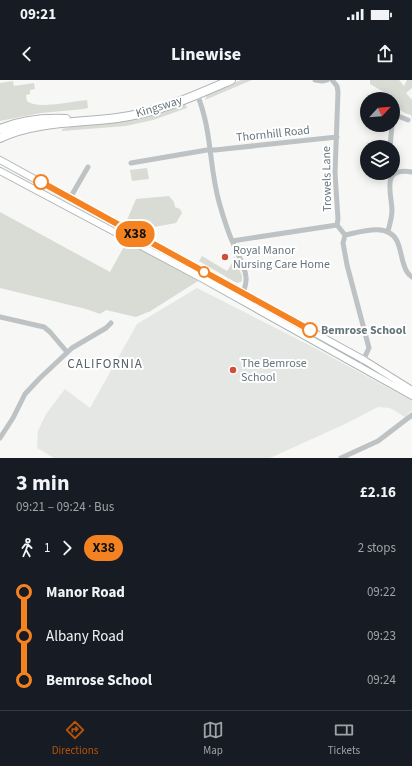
<!DOCTYPE html>
<meta charset="utf-8">
<style>
:root{--surface:#171b24;--page:#20242c;--text:#f1f3f6;--muted:#9ea1a6;--line:#363941;--accent:#b45309}
body{margin:0;font-family:"Source Sans 3",sans-serif;background:var(--page);color:var(--text);height:100vh;display:flex;flex-direction:column;font-size:15px;white-space:nowrap}
*{box-sizing:border-box;margin:0}
p{font-size:13px;color:var(--muted)}
.icon{flex:none;width:22px;height:22px;fill:none;stroke:currentColor;stroke-width:2;stroke-linecap:round;stroke-linejoin:round}
.map{position:relative;height:378px;overflow:hidden}
.panel{display:flex;flex-direction:column;background:var(--surface);flex:1}
.panel>*{flex:none}
.badge{padding:0 8px;border-radius:13px;font-size:14px;line-height:26px}
.needle{width:26px;rotate:64deg}
.buttons{position:absolute;left:360px;top:12px;display:grid;gap:8px}
.buttons a{display:grid;place-items:center;width:40px;height:40px;border-radius:50%;background:var(--surface);box-shadow:0 2px 10px #0003;font-size:20px}
.map>.badge{position:absolute;translate:-50% -50%;box-shadow:0 0 0 2px #fff}
.legs{display:flex;align-items:center;gap:6px;height:44px;padding:0 16px;font-size:13px}
.legs p{margin-inline-start:auto}
.headline{display:flex;align-items:center;justify-content:space-between;height:68px;padding:0 16px}
h1{font-size:22px;font-weight:700;line-height:30px}
ul{padding:0 16px;list-style:none}
li{display:flex;align-items:center;gap:14px;height:44px;font-size:15px}
li i{display:grid;place-items:center;width:6px;height:100%;margin:0 5px;background:currentColor}
li i::after{content:'';width:10px;height:10px;margin:-5px;border:3px solid;border-radius:50%;background:var(--surface)}
li p{margin-inline-start:auto}
li:first-child i{background:linear-gradient(#0000 50%,currentColor 0)}
li:last-child i{background:linear-gradient(currentColor 50%,#0000 0)}
.status{display:flex;justify-content:space-between;align-items:center;height:28px;padding:0 20px;background:var(--surface);direction:ltr}
.status svg{height:11px;fill:currentColor}
header{display:flex;justify-content:space-between;align-items:center;height:52px;padding:0 16px;background:var(--surface);font-size:18px;font-weight:700}
.menu{display:flex;justify-content:space-around;align-items:center;height:56px;border-top:1px solid var(--line);background:var(--surface);font-size:11px;color:var(--muted)}
.menu a{display:grid;justify-items:center;gap:2px}
.menu .current{color:var(--accent)}
.map>svg:first-child{display:block}
.built{fill:#e5e7e5}
.green{fill:#d8dcd5}
.lines{fill:none;stroke-linecap:round;stroke-linejoin:round}
.major-casing{stroke:#b1b6b9;stroke-width:8}
.highway-casing{stroke:#b1b5b8;stroke-width:10}
.minor{stroke:#bdc2c4;stroke-width:5}
.major{stroke:#fff;stroke-width:6}
.highway{stroke:#fff;stroke-width:8}
.line-1-casing{stroke:#fff;stroke-width:9}
.line-1{stroke:#f58220;stroke-width:6}
.stop-1-dot{fill:#fff;stroke:#f58220;stroke-width:2}
.poi-dot{fill:#d04d3d;stroke:#fff;stroke-width:1.5}
.labels{text-anchor:middle;dominant-baseline:central;stroke-width:4;stroke-linejoin:round;paint-order:stroke}
.street-label{font-size:12px;fill:#66767d;stroke:#fff}
.poi-label{font-size:12px;fill:#66767d;stroke:#fff;text-anchor:start}
.stop-label{font-size:12px;font-weight:bold;fill:#66767d;stroke:#fff;text-anchor:start}
.neighbourhood-label{font-size:13px;letter-spacing:1px;fill:#576369;stroke:#fff}
</style>
<div class="status"><b>09:21</b><svg viewBox="0 0 49 12"><path d="M0 12V9h3v3zM5 12V6h3v6zM10 12V3h3v9zM15 12V0h3v12zM26 1h20v11H26zM47 4h2v5h-2z"/></svg></div>
<header><svg class="icon" aria-label="back" viewBox="0 0 24 24"><path d="M15 5l-7 7 7 7"/></svg>Linewise<svg class="icon" aria-label="share" viewBox="0 0 24 24"><path d="M12 15V3M7 8l5-5 5 5M5 13v7h14v-7"/></svg></header>
<div class="map">
<svg width="412" height="378" viewBox="0 0 412 378">
<rect width="100%" height="100%" fill="#f7f7f5"/>
<path class="built" d="M 197,208 L 313,267 L 412,321 L 412,330 L 405,337 L 390,328 L 378,327 L 345,344 L 270,378 L 54,378 L 37,368 L 38,351 L 46,334 L 65,309 L 90,328 L 137,244 Z"/>
<path class="green" d="M 241,0 L 252,0 L 205,20 L 207,14 Z
M 370,0 L 399,0 L 404,6 L 407,0 L 412,0 L 412,8 L 406,13 L 412,20 L 412,39 L 411,35 C 403,33 395,28 393,19 L 391,19 L 387,14 L 370,4 Z
M 13,1 L 14,6 L 34,3 L 35,9 L 30,10 L 30,14 L 26,15 L 27,21 C 37,30 74,21 87,20 L 88,28 L 84,29 L 41,33 L 0,41 L 0,3 Z
M 185,23 L 187,28 L 153,40 L 126,46 L 62,51 L 62,49 C 82,44 101,44 120,42 C 143,39 164,31 185,23 Z
M 147,88 L 149,99 L 132,101 L 130,90 Z
M 169,116 L 174,122 L 175,127 L 180,129 L 182,133 L 176,143 L 143,149 L 127,140 L 136,119 Z
M 0,132 L 110,192 L 127,161 L 198,201 L 149,232 L 148,232 L 136,237 L 106,230 L 100,234 L 86,229 L 0,208 Z
M 202,176 L 227,191 L 233,182 L 234,176 L 242,196 L 242,201 L 238,203 L 235,202 L 199,181 Z"/>
<g class="lines">
<g class="major-casing">
<path id="major" d="M 0,80 L 364,280 L 412,310
M 0,91 L 203,199 L 412,316"/>
</g>
<g class="highway-casing">
<path id="highway" d="M 0,49 C 22,40 43,38 66,39
M 0,58 C 35,41 80,43 117,38 C 157,33 194,16 231,0"/>
</g>
<path class="minor" d="M 315,0 L 322,1 L 327,0
M 332,0 L 337,6 L 338,12 L 335,93 L 338,139 L 337,145 L 345,155 L 343,163 L 347,185 L 369,268 L 360,287
M 197,14 C 212,50 209,86 219,122 C 223,136 227,150 233,163 C 237,174 245,185 246,197 C 247,205 243,213 240,220
M 394,29 L 398,36 L 408,40
M 390,67 L 392,45
M 131,83 L 207,70 L 215,70 L 337,57
M 70,118 L 88,87
M 388,151 C 390,144 392,137 392,130 C 391,110 381,87 412,92
M 345,155 C 360,152 388,142 397,161 C 400,167 401,175 403,182 C 405,188 406,193 412,197
M 232,161 L 337,145
M 0,237 L 44,247 L 50,252 L 67,272
M 0,358 L 13,338 L 25,314 L 40,298 L 72,268 L 106,248 L 111,243
M 341,378 L 378,361 L 412,335"/>
<use href="#major" class="major"/>
<use href="#highway" class="highway"/>
</g>
<g class="lines">
<g class="line-1-casing">
<path id="line-1" d="M 41,102 L 310,250"/>
</g>
<use href="#line-1" class="line-1"/>
</g>
<g class="stop-1-dot">
<circle cx="41" cy="102" r="7"/>
<circle cx="204" cy="192" r="5"/>
<circle cx="310" cy="250" r="7"/>
</g>
<g class="poi-dot">
<circle cx="225" cy="177" r="4"/>
<circle cx="233" cy="290" r="4"/>
</g>
<g class="labels">
<g class="street-label">
<text transform="translate(159 27) rotate(-17)">Kingsway</text>
<text transform="translate(273 54) rotate(-6)">Thornhill Road</text>
<text transform="translate(327 99) rotate(-91)">Trowels Lane</text>
</g>
<g class="poi-label">
<text x="233" y="170">Royal Manor<tspan x="233" dy="14">Nursing Care Home</tspan></text>
<text x="241" y="283">The Bemrose<tspan x="241" dy="14">School</tspan></text>
</g>
<g class="stop-label">
<text x="321" y="250">Bemrose School</text>
</g>
<g class="neighbourhood-label">
<text x="105" y="284">CALIFORNIA</text>
</g>
</g>
</svg>
<div class="buttons">
<a><svg class="needle" viewBox="-14 -14 28 28"><path d="M0-13l5 13h-10z" fill="#e53935"/><path d="M0 13l5-13h-10z" fill="#9ea1a6"/></svg></a>
<a><svg class="icon" aria-label="layers" viewBox="0 0 24 24"><path d="M12 4l9 5-9 5-9-5zM3 14l9 5 9-5"/></svg></a>
</div>
<b class="badge" style="left:135px;top:154px;background:#f58220;color:#111">X38</b>
</div>
<section class="panel">
<div class="headline"><div><h1>3 min</h1><p>09:21 – 09:24 · Bus</p></div><b>£2.16</b></div>
<div class="legs"><svg class="icon" aria-label="walk" viewBox="0 0 24 24"><circle cx="13" cy="4" r="2"/><path d="M13 8l-2 6 4 7M11 14l-3 7M7 12l3-4h3l4 4"/></svg>1<svg class="icon" aria-label="forward" viewBox="0 0 24 24"><path d="M9 5l7 7-7 7"/></svg><b class="badge" style="background:#f58220;color:#111">X38</b><p>2 stops</p></div>
<ul>
<li><i style="color:#f58220"></i><b>Manor Road</b><p>09:22</p></li>
<li><i style="color:#f58220"></i><span>Albany Road</span><p>09:23</p></li>
<li><i style="color:#f58220"></i><b>Bemrose School</b><p>09:24</p></li>
</ul>
</section>
<nav class="menu">
<a class="current"><svg class="icon" aria-label="directions" viewBox="0 0 24 24"><path d="M12 3l9 9-9 9-9-9zM9 14v-3h6M13 9l2 2-2 2"/></svg>Directions</a>
<a><svg class="icon" aria-label="map" viewBox="0 0 24 24"><path d="M3 6l6-2 6 2 6-2v14l-6 2-6-2-6 2zM9 4v14M15 6v14"/></svg>Map</a>
<a><svg class="icon" aria-label="tickets" viewBox="0 0 24 24"><path d="M3 7h18v10H3zM15 7v10"/></svg>Tickets</a>
</nav>
